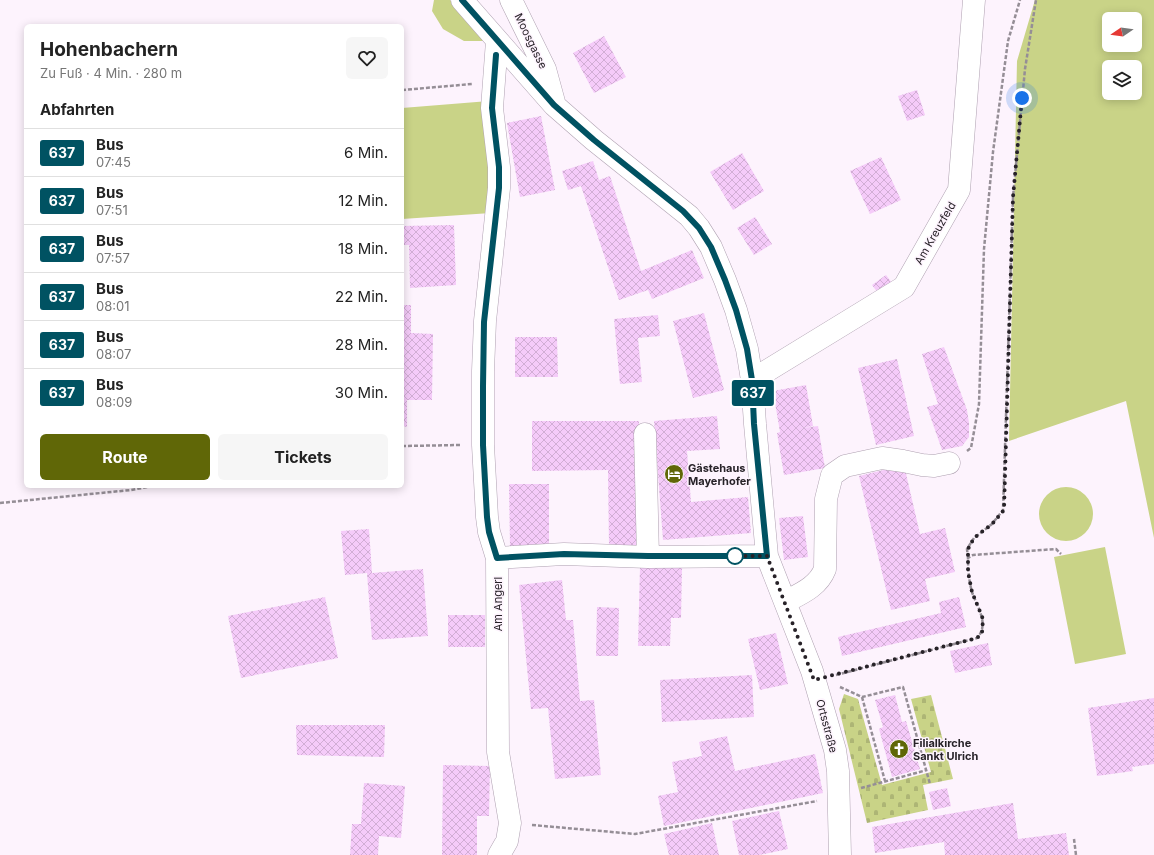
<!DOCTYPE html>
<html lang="de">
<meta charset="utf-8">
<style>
:root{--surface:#fff;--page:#f6f6f6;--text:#222;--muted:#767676;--line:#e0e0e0;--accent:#606707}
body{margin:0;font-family:Inter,sans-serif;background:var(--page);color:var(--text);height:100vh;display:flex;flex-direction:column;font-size:15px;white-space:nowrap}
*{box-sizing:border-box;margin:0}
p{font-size:13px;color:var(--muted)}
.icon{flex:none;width:22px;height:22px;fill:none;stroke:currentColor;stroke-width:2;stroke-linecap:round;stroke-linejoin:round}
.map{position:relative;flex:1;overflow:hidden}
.panel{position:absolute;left:24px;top:24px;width:380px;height:464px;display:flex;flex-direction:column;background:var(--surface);border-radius:6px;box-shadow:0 2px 10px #0003}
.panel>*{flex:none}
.badge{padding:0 8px;border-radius:3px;font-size:14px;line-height:26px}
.needle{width:26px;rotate:257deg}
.fabs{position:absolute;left:1102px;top:12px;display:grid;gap:8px}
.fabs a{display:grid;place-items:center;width:40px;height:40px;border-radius:6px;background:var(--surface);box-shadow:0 2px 10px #0003;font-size:20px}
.you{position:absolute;width:20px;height:20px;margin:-10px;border:3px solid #fff;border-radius:50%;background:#1a73e8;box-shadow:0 0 0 6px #1a73e833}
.map>.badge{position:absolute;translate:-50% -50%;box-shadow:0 0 0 2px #fff}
h2{padding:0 16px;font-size:15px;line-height:36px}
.round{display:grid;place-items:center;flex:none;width:42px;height:42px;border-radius:6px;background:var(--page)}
.head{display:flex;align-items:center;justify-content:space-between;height:68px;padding:0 16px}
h1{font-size:19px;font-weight:700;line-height:30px}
.action{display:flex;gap:8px;margin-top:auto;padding:8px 16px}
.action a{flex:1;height:46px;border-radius:6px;background:var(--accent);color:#fff;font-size:16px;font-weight:700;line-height:46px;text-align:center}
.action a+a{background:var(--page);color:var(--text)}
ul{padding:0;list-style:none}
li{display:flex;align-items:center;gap:12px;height:48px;padding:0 16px;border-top:1px solid var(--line)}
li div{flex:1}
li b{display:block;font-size:15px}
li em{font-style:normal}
li .badge{min-width:44px;font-weight:700;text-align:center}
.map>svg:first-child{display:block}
.grass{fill:#c9d387;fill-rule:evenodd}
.cemetery{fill:url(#cemetery-stones)}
.building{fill:url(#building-cross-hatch)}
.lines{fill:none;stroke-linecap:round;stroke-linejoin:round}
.minor-casing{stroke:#afa1b1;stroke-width:23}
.path{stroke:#958e96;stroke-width:2.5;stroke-dasharray:4 2;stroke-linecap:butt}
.minor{stroke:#fff;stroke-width:22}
.line-casing{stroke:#fff;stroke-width:9}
.line{stroke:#005262;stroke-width:6}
.walk{stroke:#272228;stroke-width:4;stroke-dasharray:0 7.2}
.stop-dot{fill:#fff;stroke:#005262;stroke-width:2}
.labels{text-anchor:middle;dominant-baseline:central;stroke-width:3;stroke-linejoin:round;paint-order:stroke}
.street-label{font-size:11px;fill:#272228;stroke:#fdf3fd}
.poi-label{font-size:11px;font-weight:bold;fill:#272228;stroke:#fdf3fd;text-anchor:start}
</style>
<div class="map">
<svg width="1154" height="855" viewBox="0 0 1154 855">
<defs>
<pattern id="cemetery-stones" width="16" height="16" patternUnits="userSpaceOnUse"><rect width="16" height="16" fill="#c9d387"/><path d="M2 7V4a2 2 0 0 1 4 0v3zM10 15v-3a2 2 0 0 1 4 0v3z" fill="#adb575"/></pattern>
<pattern id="building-cross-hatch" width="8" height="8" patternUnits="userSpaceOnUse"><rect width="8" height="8" fill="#f5cbf9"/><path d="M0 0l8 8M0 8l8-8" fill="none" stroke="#d2aed5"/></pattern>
</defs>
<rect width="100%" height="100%" fill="#fdf3fd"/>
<path class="grass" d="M 434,0 L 450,0 L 487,41 L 464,41 L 443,29 L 432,11 Z
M 1035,0 L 1154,0 L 1154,538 L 1126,401 L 1009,441 L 1017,61 ZM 1109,19 L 1135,19 L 1135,45 L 1109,45 ZM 1109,67 L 1135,67 L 1135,93 L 1109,93 Z
M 489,101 L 491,213 L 402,219 L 402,108 Z
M1039 514a27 27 0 1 1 54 0a27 27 0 1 1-54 0Z
M 1105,547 L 1126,654 L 1075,664 L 1054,557 Z"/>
<path class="cemetery" d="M 844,694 L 858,699 L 882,785 L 931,772 L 911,699 L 931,695 L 953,779 L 923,785 L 928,810 L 867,823 L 839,709 Z"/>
<path class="building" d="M 604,36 L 626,77 L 594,93 L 573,53 Z
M 917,90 L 925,115 L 907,121 L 898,96 Z
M 541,116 L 555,190 L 520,197 L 507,123 Z
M 742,153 L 764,191 L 733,210 L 710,172 Z
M 881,157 L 901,200 L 870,214 L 850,171 Z
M 593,161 L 599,180 L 610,176 L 641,271 L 692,250 L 704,278 L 652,299 L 648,290 L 619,300 L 581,186 L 568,190 L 562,171 Z
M 755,217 L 772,244 L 754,255 L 737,228 Z
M 454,225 L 456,285 L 410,288 L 409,245 L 402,245 L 402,226 Z
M 886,275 L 892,283 L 878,293 L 872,285 Z
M 402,305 L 411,305 L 411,333 L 433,334 L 432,400 L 407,400 L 407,427 L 402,426 Z
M 704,313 L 724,390 L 693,398 L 673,321 Z
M 658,315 L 660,336 L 638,338 L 642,382 L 620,384 L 614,319 Z
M 515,337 L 557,337 L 558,377 L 515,377 Z
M 944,347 L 967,410 L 969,423 L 969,437 L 962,446 L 942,450 L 927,407 L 938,404 L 922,354 Z
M 897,359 L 914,436 L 876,445 L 858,368 Z
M 806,385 L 813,426 L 802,428 L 818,426 L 825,468 L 784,475 L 777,433 L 780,432 L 773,391 Z
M 717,416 L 720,449 L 687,451 L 691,502 L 748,497 L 751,533 L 663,540 L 654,421 Z
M 532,421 L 639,421 L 640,545 L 609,546 L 608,470 L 532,471 Z
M 904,465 L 920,534 L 945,528 L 955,572 L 925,579 L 930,601 L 891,610 L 859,476 Z
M 509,484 L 549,484 L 549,546 L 510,546 Z
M 803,516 L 808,557 L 784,560 L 779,518 Z
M 369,529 L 372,573 L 423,569 L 428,636 L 372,640 L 367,573 L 345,575 L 341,531 Z
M 640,567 L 682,568 L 681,618 L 671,618 L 670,646 L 638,646 Z
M 562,580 L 566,620 L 573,620 L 580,701 L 594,700 L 601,775 L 555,779 L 548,708 L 531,709 L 519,585 Z
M 325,597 L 338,658 L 241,678 L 228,616 Z
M 959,597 L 966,627 L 842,656 L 838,637 L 941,613 L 939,602 Z
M 597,607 L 619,608 L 618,656 L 596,656 Z
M 448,615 L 485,615 L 485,647 L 448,647 Z
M 776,633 L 788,684 L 760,690 L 748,639 Z
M 988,643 L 992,665 L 955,673 L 950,651 Z
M 752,675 L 754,717 L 662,722 L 660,680 Z
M 895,695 L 902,722 L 906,721 L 920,769 L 892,777 L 879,729 L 883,727 L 875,700 Z
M 1154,698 L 1154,764 L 1132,767 L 1133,771 L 1097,776 L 1088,708 Z
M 296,725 L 385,725 L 384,757 L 297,755 Z
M 727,736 L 735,771 L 815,754 L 823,793 L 664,826 L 658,796 L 678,792 L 672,762 L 702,756 L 699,742 Z
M 443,765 L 490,766 L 489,816 L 477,816 L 477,855 L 442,855 Z
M 364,783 L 405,786 L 401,838 L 379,836 L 378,855 L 350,855 L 352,824 L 361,824 Z
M 947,788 L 951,806 L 933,810 L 929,792 Z
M 1013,803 L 1018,839 L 1066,833 L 1069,855 L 945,855 L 944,842 L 875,853 L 872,827 Z
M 779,811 L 788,849 L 759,855 L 739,855 L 732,821 Z
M 712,823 L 719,855 L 669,855 L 664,834 Z"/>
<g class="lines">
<g class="minor-casing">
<path id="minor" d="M 462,0 L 554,105 L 594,140 L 689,216 L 699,228 L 711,247 L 725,280 L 736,310 L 747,349 L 752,380 L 755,424 L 767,556 L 812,671 L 835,750 L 838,771 L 840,855
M 511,0 L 545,69 L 554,102
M 497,41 L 492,108 L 499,167 L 499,188 L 485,321 L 483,371 L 483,445 L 487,517 L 489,532 L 497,558 L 498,752 L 510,823 L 507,841 L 499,855
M 752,380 L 904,287 L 959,190 L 974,0
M 645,434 L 648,557
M 497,558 L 564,554 L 648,557 L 767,556
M 785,602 C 800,594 818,587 825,569 L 826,499 L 832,475 L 845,466 L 882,458 L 903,461 L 922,465 L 934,466 L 949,463"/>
</g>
<path class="path" d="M 402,90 L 472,84
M 402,446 L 461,445
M 967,451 L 971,448 L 979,404 L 984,249 L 993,152 L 1008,41 L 1020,0
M 0,503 L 131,490 L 153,486
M 968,558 L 967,549 L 974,538 L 992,524 L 1003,510 L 1013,197 L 1025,69 L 1036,0
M 836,675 L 977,638 C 990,624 977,607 972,592 C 969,581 968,570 968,558 L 973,555 L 1056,549 L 1061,554
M 840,687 L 862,697 L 903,687 L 930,784
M 862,697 L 885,781
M 861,788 L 927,770
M 532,825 L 635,834 L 817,801
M 1074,839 L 1076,855"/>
<use href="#minor" class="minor"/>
</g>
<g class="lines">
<g class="line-casing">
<path id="line" d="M 462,0 L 554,105 L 594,140 L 683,211 L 699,228 L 711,247 L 725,280 L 736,310 L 747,349 L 752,380 L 754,424 L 767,556 L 648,556 L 564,554 L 497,558 L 489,532 L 487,517 L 483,445 L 483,386 L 484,322 L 499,188 L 499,167 L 492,108 L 496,55"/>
</g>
<use href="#line" class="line"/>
<path class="walk" d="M 735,556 L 733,556 L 767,556 L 814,680 L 977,638 L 982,633 L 983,619 L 972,592 L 968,572 L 968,549 L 974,538 L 992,524 L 1004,510 L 1013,197 L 1022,98"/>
</g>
<defs>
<g id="hotel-disc" transform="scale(1)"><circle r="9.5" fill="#606707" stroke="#fdf3fd"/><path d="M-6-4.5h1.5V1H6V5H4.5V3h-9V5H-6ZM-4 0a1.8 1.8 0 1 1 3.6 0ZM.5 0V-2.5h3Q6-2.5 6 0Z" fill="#fff"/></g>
<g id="church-disc" transform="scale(1)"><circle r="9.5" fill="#606707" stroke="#fdf3fd"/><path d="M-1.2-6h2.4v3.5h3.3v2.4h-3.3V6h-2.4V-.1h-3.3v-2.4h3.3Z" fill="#fff"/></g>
</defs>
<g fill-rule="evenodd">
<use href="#hotel-disc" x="674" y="474"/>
<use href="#church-disc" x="899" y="749"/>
</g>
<circle class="stop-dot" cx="735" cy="556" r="8"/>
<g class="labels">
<g class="street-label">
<text transform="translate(531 41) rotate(64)">Moosgasse</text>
<text transform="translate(935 233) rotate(-60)">Am Kreuzfeld</text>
<text transform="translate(498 604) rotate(-90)">Am Angerl</text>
<text transform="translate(827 726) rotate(75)">Ortsstraße</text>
</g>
<g class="poi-label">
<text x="688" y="468">Gästehaus<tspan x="688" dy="13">Mayerhofer</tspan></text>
<text x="913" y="743">Filialkirche<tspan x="913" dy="13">Sankt Ulrich</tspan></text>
</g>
</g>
</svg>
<div class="fabs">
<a><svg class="needle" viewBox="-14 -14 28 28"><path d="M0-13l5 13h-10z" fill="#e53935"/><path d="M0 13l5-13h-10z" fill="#767676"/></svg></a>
<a><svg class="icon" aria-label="layers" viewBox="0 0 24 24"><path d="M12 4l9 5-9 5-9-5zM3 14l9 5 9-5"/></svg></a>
</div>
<div class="you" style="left:1022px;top:98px"></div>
<b class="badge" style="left:753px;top:393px;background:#005262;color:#fff">637</b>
<section class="panel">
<div class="head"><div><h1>Hohenbachern</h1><p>Zu Fuß · 4 Min. · 280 m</p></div><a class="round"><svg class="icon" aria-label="heart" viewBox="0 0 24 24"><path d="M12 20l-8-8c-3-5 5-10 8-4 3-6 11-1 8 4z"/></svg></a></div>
<h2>Abfahrten</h2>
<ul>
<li><span class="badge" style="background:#005262;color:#fff">637</span><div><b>Bus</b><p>07:45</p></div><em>6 Min.</em></li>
<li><span class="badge" style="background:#005262;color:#fff">637</span><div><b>Bus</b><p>07:51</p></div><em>12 Min.</em></li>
<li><span class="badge" style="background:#005262;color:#fff">637</span><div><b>Bus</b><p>07:57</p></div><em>18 Min.</em></li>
<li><span class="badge" style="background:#005262;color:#fff">637</span><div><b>Bus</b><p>08:01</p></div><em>22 Min.</em></li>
<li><span class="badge" style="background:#005262;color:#fff">637</span><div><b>Bus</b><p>08:07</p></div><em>28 Min.</em></li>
<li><span class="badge" style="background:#005262;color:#fff">637</span><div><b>Bus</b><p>08:09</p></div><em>30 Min.</em></li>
</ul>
<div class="action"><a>Route</a><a>Tickets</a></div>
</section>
</div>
